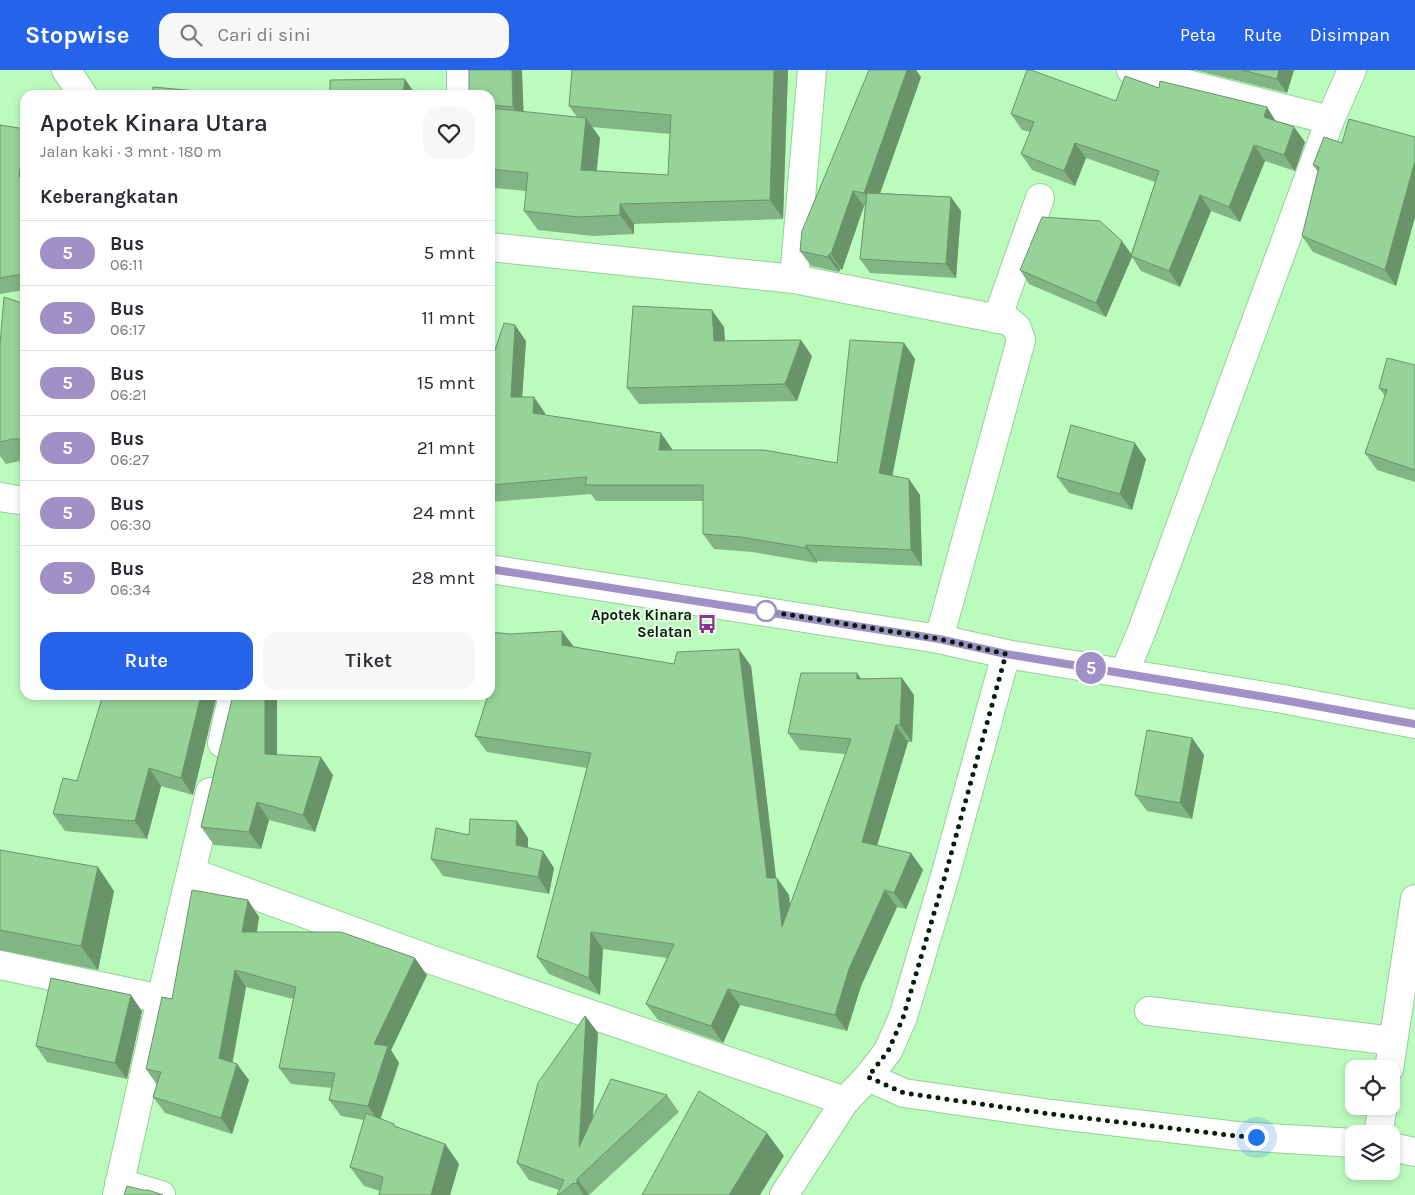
<!DOCTYPE html>
<html lang="id">
<meta charset="utf-8">
<style>
:root{--surface:#fff;--page:#f7f7f7;--text:#2b2b33;--muted:#7c7c81;--line:#e1e1e2;--accent:#2563eb}
body{margin:0;font-family:Karla,sans-serif;background:var(--page);color:var(--text);height:100vh;display:flex;flex-direction:column;font-size:19px;white-space:nowrap}
*{box-sizing:border-box;margin:0}
p{font-size:16px;color:var(--muted)}
.icon{flex:none;width:28px;height:28px;fill:none;stroke:currentColor;stroke-width:2;stroke-linecap:round;stroke-linejoin:round}
.map{position:relative;flex:1;overflow:hidden}
.panel{position:absolute;left:20px;top:20px;width:475px;height:610px;display:flex;flex-direction:column;background:var(--surface);border-radius:15px;box-shadow:0 2px 8px #0003}
.panel>*{flex:none}
.badge{padding:0 10px;border-radius:16px;font-size:18px;line-height:32px}
.buttons{position:absolute;left:1345px;top:990px;display:grid;gap:10px}
.buttons a{display:grid;place-items:center;width:55px;height:55px;border-radius:10px;background:var(--surface);box-shadow:0 2px 8px #0003;font-size:25px}
.you{position:absolute;width:25px;height:25px;margin:-12px;border:4px solid #fff;border-radius:50%;background:#1a73e8;box-shadow:0 0 0 8px #1a73e833}
.map>.badge{position:absolute;translate:-50% -50%;box-shadow:0 0 0 2px #fff}
h2{padding:0 20px;font-size:19px;line-height:45px}
.round{display:grid;place-items:center;flex:none;width:52px;height:52px;border-radius:15px;background:var(--page)}
.summary{display:flex;align-items:center;justify-content:space-between;height:85px;padding:0 20px}
h1{font-size:24px;font-weight:600;line-height:38px}
.action{display:flex;gap:10px;margin-top:auto;padding:10px 20px}
.action a{flex:1;height:58px;border-radius:15px;background:var(--accent);color:#fff;font-size:20px;font-weight:600;line-height:58px;text-align:center}
.action a+a{background:var(--page);color:var(--text)}
ul{padding:0;list-style:none}
li{display:flex;align-items:center;gap:15px;height:65px;padding:0 20px;border-top:1px solid var(--line)}
li div{flex:1}
li b{display:block;font-size:19px}
li em{font-style:normal}
li .badge{min-width:55px;font-weight:700;text-align:center}
header{display:flex;align-items:center;gap:30px;box-sizing:border-box;height:70px;padding:0 25px;background:var(--accent);color:#fff}
header strong{font-size:24px}
nav{display:flex;gap:28px;margin-inline-start:auto;font-size:18px}
.search{width:350px;height:45px;background:var(--page);display:flex;align-items:center;gap:12px;box-sizing:border-box;padding:0 18px;border-radius:15px;color:var(--muted);font-size:19px}
.map>svg:first-child{display:block}
.lines{fill:none;stroke-linecap:round;stroke-linejoin:round}
.street-casing{stroke:#94d196;stroke-width:30}
.secondary-casing{stroke:#94d196;stroke-width:30}
.street{stroke:#fff;stroke-width:28}
.secondary{stroke:#fff;stroke-width:28}
.wall{fill:#81b583;fill-rule:evenodd}
.shaded-wall{fill:#69946a}
.building{fill:#96d398;stroke:#69946a}
.line-casing{stroke:#fff;stroke-width:11}
.line{stroke:#9f91c5;stroke-width:8}
.walk{stroke:#061f08;stroke-width:5;stroke-dasharray:0 9}
.stop-dot{fill:#fff;stroke:#9f91c5;stroke-width:2.5}
.labels{text-anchor:middle;dominant-baseline:central;stroke-width:4;stroke-linejoin:round;paint-order:stroke}
.poi-label{font-size:15px;font-weight:bold;fill:#061f08;stroke:#e5fee5;text-anchor:end}
</style>
<header>
<strong>Stopwise</strong>
<div class="search"><svg class="icon" aria-label="search" viewBox="0 0 24 24"><circle cx="10" cy="10" r="6"/><path d="M15 15l6 6"/></svg>Cari di sini</div>
<nav><a>Peta</a><a>Rute</a><a>Disimpan</a></nav>
</header>
<div class="map">
<svg width="1415" height="1125" viewBox="0 0 1415 1125">
<rect width="100%" height="100%" fill="#bcfbbe"/>
<g class="lines">
<g class="street-casing">
<path id="street" d="M 66,0 L 83,25
M 461,0 L 461,25
M 1131,0 L 1330,50
M 490,177 L 794,209 L 1009,251 L 1017,258 L 1021,270 L 939,569
M 794,209 L 812,0
M 997,249 L 1040,128
M 1124,603 L 1141,563 L 1330,50 L 1352,0
M 222,673 L 233,625
M 191,802 L 435,891 L 845,1031
M 0,895 L 161,929
M 1149,941 L 1393,971
M 1389,999 L 1415,829
M 868,1007 L 904,1023 L 1051,1044 L 1237,1066 L 1354,1073
M 1378,1064 L 1383,1036
M 1391,1077 L 1415,1082
M 119,1113 L 161,1125
M 117,1125 L 161,929 L 210,722
M 784,1125 L 845,1031 L 868,1007 L 888,981 L 903,947 L 945,806 L 1006,584"/>
</g>
<g class="secondary-casing">
<path id="secondary" d="M 0,427 L 25,431
M 490,499 L 939,569 L 1006,584 L 1283,629 L 1415,654"/>
</g>
<use href="#street" class="street"/>
<use href="#secondary" class="secondary"/>
</g>
<path class="wall" d="M 469,0 L 523,42 L 577,47 L 569,36 L 572,0 L 788,0 L 783,149 L 634,154 L 634,164 L 593,166 L 538,160 L 524,141 L 526,121 L 495,118 L 490,110 L 490,25 ZM 592,57 L 670,64 L 668,105 L 597,101 L 600,68 Z
M 1195,0 L 1294,0 L 1287,23 Z
M 921,7 L 880,123 L 951,127 L 961,141 L 956,208 L 870,203 L 860,189 L 865,136 L 864,136 L 842,200 L 840,199 L 839,202 L 811,196 L 800,181 Z
M 1159,18 L 1276,51 L 1294,57 L 1305,72 L 1295,101 L 1265,91 L 1240,152 L 1211,141 L 1180,217 L 1141,201 L 1132,187 L 1106,247 L 1029,214 L 1020,200 L 1131,184 L 1155,112 L 1086,88 L 1075,116 L 1032,100 L 1021,84 L 1030,62 L 1022,60 L 1011,44 L 1116,31 Z
M 0,55 L 25,59 L 25,220 L 0,224 Z
M 1415,67 L 1415,147 L 1396,216 L 1313,182 L 1302,166 L 1318,102 L 1313,95 L 1342,73 Z
M 25,234 L 25,390 L 6,394 L 0,386 L 0,274 Z
M 724,257 L 725,271 L 812,286 L 797,331 L 639,334 L 627,318 Z
M 526,271 L 522,327 L 545,343 L 545,345 L 672,379 L 672,380 L 837,393 L 904,273 L 915,289 L 892,406 L 920,425 L 922,496 L 817,491 L 817,493 L 752,482 L 714,479 L 703,464 L 703,431 L 596,431 L 591,424 L 490,432 L 490,283 L 494,283 Z
M 1415,295 L 1415,412 L 1377,400 L 1365,383 L 1385,326 L 1379,318 Z
M 1146,389 L 1132,440 L 1069,423 L 1057,407 Z
M 490,562 L 674,594 L 751,596 L 776,808 L 789,825 L 790,836 L 845,684 L 800,680 L 788,663 L 861,609 L 902,608 L 914,625 L 912,672 L 908,672 L 877,775 L 911,783 L 923,800 L 906,839 L 897,837 L 861,916 L 847,961 L 740,935 L 723,973 L 658,950 L 646,934 L 667,888 L 603,879 L 600,925 L 549,904 L 537,887 L 587,698 L 487,682 L 475,666 L 490,625 Z
M 103,625 L 217,625 L 193,725 L 161,716 L 147,769 L 65,761 L 53,744 L 77,711 Z
M 277,625 L 277,685 L 333,705 L 315,762 L 269,750 L 261,779 L 214,775 L 201,757 Z
M 1192,668 L 1204,685 L 1192,749 L 1147,741 L 1135,725 Z
M 469,765 L 528,768 L 528,778 L 554,798 L 549,824 L 443,806 L 431,789 Z
M 0,780 L 114,821 L 98,900 L 0,880 Z
M 259,847 L 257,862 L 427,905 L 391,980 L 399,993 L 381,1048 L 397,1057 L 445,1074 L 459,1094 L 450,1125 L 379,1125 L 380,1121 L 364,1116 L 350,1097 L 364,1050 L 341,1046 L 329,1030 L 332,1018 L 291,1014 L 279,998 L 293,929 L 246,917 L 233,992 L 249,1010 L 232,1064 L 165,1043 L 153,1027 L 157,1015 L 146,999 L 172,929 Z
M 142,941 L 127,1009 L 47,992 L 36,976 Z
M 586,947 L 598,963 L 593,1047 L 667,1025 L 679,1042 L 589,1125 L 557,1125 L 559,1120 L 529,1110 L 517,1093 Z"/>
<path class="shaded-wall" d="M 512,0 L 522,0 L 524,52 L 513,37 Z
M 774,0 L 788,0 L 783,149 L 770,130 Z
M 907,0 L 916,0 L 921,7 L 875,138 L 864,123 Z
M 1279,0 L 1294,0 L 1287,23 L 1277,9 Z
M 405,9 L 416,25 L 403,25 Z
M 1267,37 L 1277,53 L 1264,47 Z
M 586,48 L 600,68 L 594,120 L 581,100 Z
M 1294,57 L 1305,72 L 1295,101 L 1284,85 Z
M 25,62 L 25,116 L 19,107 Z
M 1075,73 L 1086,88 L 1075,116 L 1064,101 Z
M 1254,75 L 1265,91 L 1240,152 L 1229,137 Z
M 1415,91 L 1415,147 L 1396,216 L 1385,200 Z
M 853,121 L 864,136 L 842,200 L 831,184 Z
M 1200,125 L 1211,141 L 1180,217 L 1169,201 Z
M 951,127 L 961,141 L 956,208 L 946,194 Z
M 620,134 L 634,154 L 634,164 L 620,145 Z
M 23,162 L 25,165 L 25,208 L 23,204 Z
M 1122,171 L 1132,185 L 1131,186 L 1132,187 L 1106,247 L 1096,233 Z
M 829,184 L 840,199 L 839,202 L 828,187 Z
M 712,240 L 724,257 L 726,288 L 714,271 Z
M 515,255 L 526,271 L 521,343 L 511,327 Z
M 801,270 L 812,286 L 797,331 L 785,314 Z
M 904,273 L 915,289 L 890,418 L 879,403 Z
M 534,327 L 545,343 L 544,358 L 533,343 Z
M 661,363 L 672,379 L 669,396 L 659,380 Z
M 1135,373 L 1146,389 L 1132,440 L 1120,424 Z
M 909,409 L 920,425 L 922,496 L 911,480 Z
M 806,475 L 817,491 L 817,493 L 806,478 Z
M 562,561 L 574,577 L 562,575 Z
M 739,579 L 751,596 L 778,825 L 767,808 Z
M 857,603 L 869,620 L 857,609 Z
M 902,608 L 914,625 L 912,672 L 900,655 Z
M 201,625 L 217,625 L 193,725 L 181,708 Z
M 265,625 L 277,625 L 277,702 L 265,684 Z
M 896,655 L 908,672 L 873,789 L 862,772 Z
M 1192,668 L 1204,685 L 1192,749 L 1180,733 Z
M 321,687 L 333,705 L 315,762 L 303,745 Z
M 149,698 L 161,716 L 147,769 L 135,751 Z
M 257,732 L 269,750 L 261,779 L 249,762 Z
M 517,751 L 528,768 L 527,792 L 516,775 Z
M 543,781 L 554,798 L 549,824 L 538,807 Z
M 911,783 L 923,800 L 906,839 L 894,823 Z
M 98,797 L 114,821 L 98,900 L 81,876 Z
M 777,808 L 789,825 L 794,874 L 782,857 Z
M 885,820 L 897,837 L 861,916 L 847,961 L 835,945 L 849,899 Z
M 248,830 L 259,847 L 254,878 L 242,862 Z
M 591,862 L 603,879 L 600,925 L 589,908 Z
M 415,888 L 427,905 L 391,980 L 399,993 L 379,1052 L 368,1036 L 374,974 Z
M 235,900 L 246,917 L 230,1004 L 219,988 Z
M 728,919 L 740,935 L 723,973 L 711,956 Z
M 131,925 L 142,941 L 127,1009 L 115,993 Z
M 586,947 L 598,963 L 590,1094 L 579,1077 Z
M 237,994 L 249,1010 L 232,1064 L 221,1048 Z
M 767,1063 L 784,1086 L 760,1125 L 729,1125 Z
M 445,1074 L 459,1094 L 450,1125 L 431,1125 Z
M 577,1109 L 589,1125 L 584,1125 L 577,1114 Z"/>
<path class="building" d="M 469,0 L 512,0 L 513,37 L 490,35 L 490,25 L 469,25 Z
M 572,0 L 774,0 L 770,130 L 620,134 L 620,145 L 579,147 L 524,141 L 528,103 L 490,99 L 490,38 L 586,48 L 581,100 L 668,105 L 671,45 L 569,36 Z
M 869,0 L 907,0 L 864,123 L 853,121 L 831,184 L 829,184 L 828,187 L 800,181 L 802,161 Z
M 1027,0 L 1031,0 L 1116,31 L 1125,6 L 1159,18 L 1160,11 L 1267,37 L 1264,47 L 1294,57 L 1284,85 L 1254,75 L 1229,137 L 1200,125 L 1169,201 L 1131,186 L 1159,101 L 1075,73 L 1064,101 L 1021,84 L 1034,52 L 1011,44 Z
M 1242,0 L 1279,0 L 1277,9 Z
M 405,9 L 403,25 L 330,25 L 330,10 Z
M 153,17 L 241,25 L 152,25 Z
M 1349,49 L 1415,67 L 1415,91 L 1385,200 L 1302,166 L 1319,97 L 1313,95 L 1324,67 L 1342,73 Z
M 0,55 L 25,59 L 19,107 L 25,107 L 25,162 L 23,162 L 23,204 L 0,208 Z
M 867,123 L 951,127 L 946,194 L 860,189 Z
M 1042,147 L 1100,151 L 1122,171 L 1096,233 L 1020,200 Z
M 4,227 L 25,234 L 25,369 L 12,369 L 0,372 L 0,274 Z
M 633,236 L 712,240 L 714,271 L 801,270 L 785,314 L 627,318 Z
M 504,253 L 515,255 L 511,327 L 534,327 L 533,343 L 661,363 L 659,380 L 764,380 L 837,393 L 850,270 L 904,273 L 879,403 L 909,409 L 911,480 L 806,475 L 806,478 L 741,467 L 703,464 L 703,415 L 585,415 L 587,407 L 490,415 L 490,283 L 494,283 Z
M 1387,288 L 1415,295 L 1415,400 L 1365,383 L 1387,320 L 1379,318 Z
M 1071,355 L 1135,373 L 1120,424 L 1057,407 Z
M 562,561 L 562,575 L 674,594 L 677,582 L 739,579 L 767,808 L 777,808 L 782,857 L 851,669 L 788,663 L 801,603 L 857,603 L 857,609 L 902,608 L 900,655 L 896,655 L 862,772 L 911,783 L 894,823 L 885,820 L 849,899 L 835,945 L 728,919 L 711,956 L 646,934 L 674,874 L 591,862 L 589,908 L 537,887 L 591,683 L 475,666 L 488,625 L 490,625 L 490,619 L 494,607 L 490,607 L 490,562 L 510,564 Z
M 103,625 L 201,625 L 181,708 L 149,698 L 135,751 L 53,744 L 63,708 L 77,711 Z
M 233,625 L 265,625 L 265,684 L 321,687 L 303,745 L 257,732 L 249,762 L 201,757 Z
M 1147,660 L 1192,668 L 1180,733 L 1135,725 Z
M 470,749 L 517,751 L 516,775 L 543,781 L 538,807 L 431,789 L 436,758 L 469,765 Z
M 0,780 L 98,797 L 81,876 L 0,860 Z
M 192,820 L 248,830 L 242,862 L 341,862 L 415,888 L 374,974 L 388,976 L 368,1036 L 329,1030 L 335,1003 L 279,998 L 296,917 L 235,900 L 219,988 L 237,994 L 221,1048 L 153,1027 L 161,1002 L 146,999 L 162,927 L 172,929 Z
M 51,908 L 131,925 L 115,993 L 36,976 Z
M 585,946 L 586,947 L 579,1077 L 611,1009 L 667,1025 L 577,1109 L 577,1114 L 573,1113 L 559,1125 L 557,1125 L 564,1110 L 517,1093 L 538,1013 Z
M 699,1021 L 767,1063 L 729,1125 L 642,1125 Z
M 366,1043 L 394,1054 L 394,1056 L 445,1074 L 431,1125 L 379,1125 L 383,1107 L 350,1097 Z
M 127,1116 L 143,1120 L 148,1120 L 163,1125 L 124,1125 Z"/>
<g class="lines">
<g class="line-casing">
<path id="line" d="M 490,499 L 939,569 L 1006,584 L 1283,630 L 1415,654"/>
</g>
<use href="#line" class="line"/>
<path class="walk" d="M 766,541 L 939,569 L 1006,584 L 945,806 L 903,948 L 888,981 L 868,1007 L 904,1023 L 1051,1044 L 1237,1066 L 1256,1067"/>
</g>
<defs>
<g id="bus-bare" transform="scale(1.5)"><path d="M-5-6H5V4H4V6H2V4H-2V6H-4V4H-5ZM-3.5-4V0h7V-4ZM-3.5 1.2v1.5H-2V1.2ZM2 1.2v1.5H3.5V1.2Z" fill="#902f97" stroke="#e5fee5" stroke-width="2.5" paint-order="stroke"/></g>
</defs>
<g fill-rule="evenodd">
<use href="#bus-bare" x="707" y="554"/>
</g>
<circle class="stop-dot" cx="766" cy="541" r="10"/>
<g class="labels">
<g class="poi-label">
<text x="692" y="545">Apotek Kinara<tspan x="692" dy="17">Selatan</tspan></text>
</g>
</g>
</svg>
<div class="buttons">
<a><svg class="icon" aria-label="locate" viewBox="0 0 24 24"><circle cx="12" cy="12" r="6"/><path d="M12 2v4M12 18v4M2 12h4M18 12h4"/></svg></a>
<a><svg class="icon" aria-label="layers" viewBox="0 0 24 24"><path d="M12 4l9 5-9 5-9-5zM3 14l9 5 9-5"/></svg></a>
</div>
<div class="you" style="left:1256px;top:1067px"></div>
<b class="badge" style="left:1091px;top:598px;background:#9f91c5;color:#fff">5</b>
<section class="panel">
<div class="summary"><div><h1>Apotek Kinara Utara</h1><p>Jalan kaki · 3 mnt · 180 m</p></div><a class="round"><svg class="icon" aria-label="heart" viewBox="0 0 24 24"><path d="M12 20l-8-8c-3-5 5-10 8-4 3-6 11-1 8 4z"/></svg></a></div>
<h2>Keberangkatan</h2>
<ul>
<li><span class="badge" style="background:#9f91c5;color:#fff">5</span><div><b>Bus</b><p>06:11</p></div><em>5 mnt</em></li>
<li><span class="badge" style="background:#9f91c5;color:#fff">5</span><div><b>Bus</b><p>06:17</p></div><em>11 mnt</em></li>
<li><span class="badge" style="background:#9f91c5;color:#fff">5</span><div><b>Bus</b><p>06:21</p></div><em>15 mnt</em></li>
<li><span class="badge" style="background:#9f91c5;color:#fff">5</span><div><b>Bus</b><p>06:27</p></div><em>21 mnt</em></li>
<li><span class="badge" style="background:#9f91c5;color:#fff">5</span><div><b>Bus</b><p>06:30</p></div><em>24 mnt</em></li>
<li><span class="badge" style="background:#9f91c5;color:#fff">5</span><div><b>Bus</b><p>06:34</p></div><em>28 mnt</em></li>
</ul>
<div class="action"><a>Rute</a><a>Tiket</a></div>
</section>
</div>
